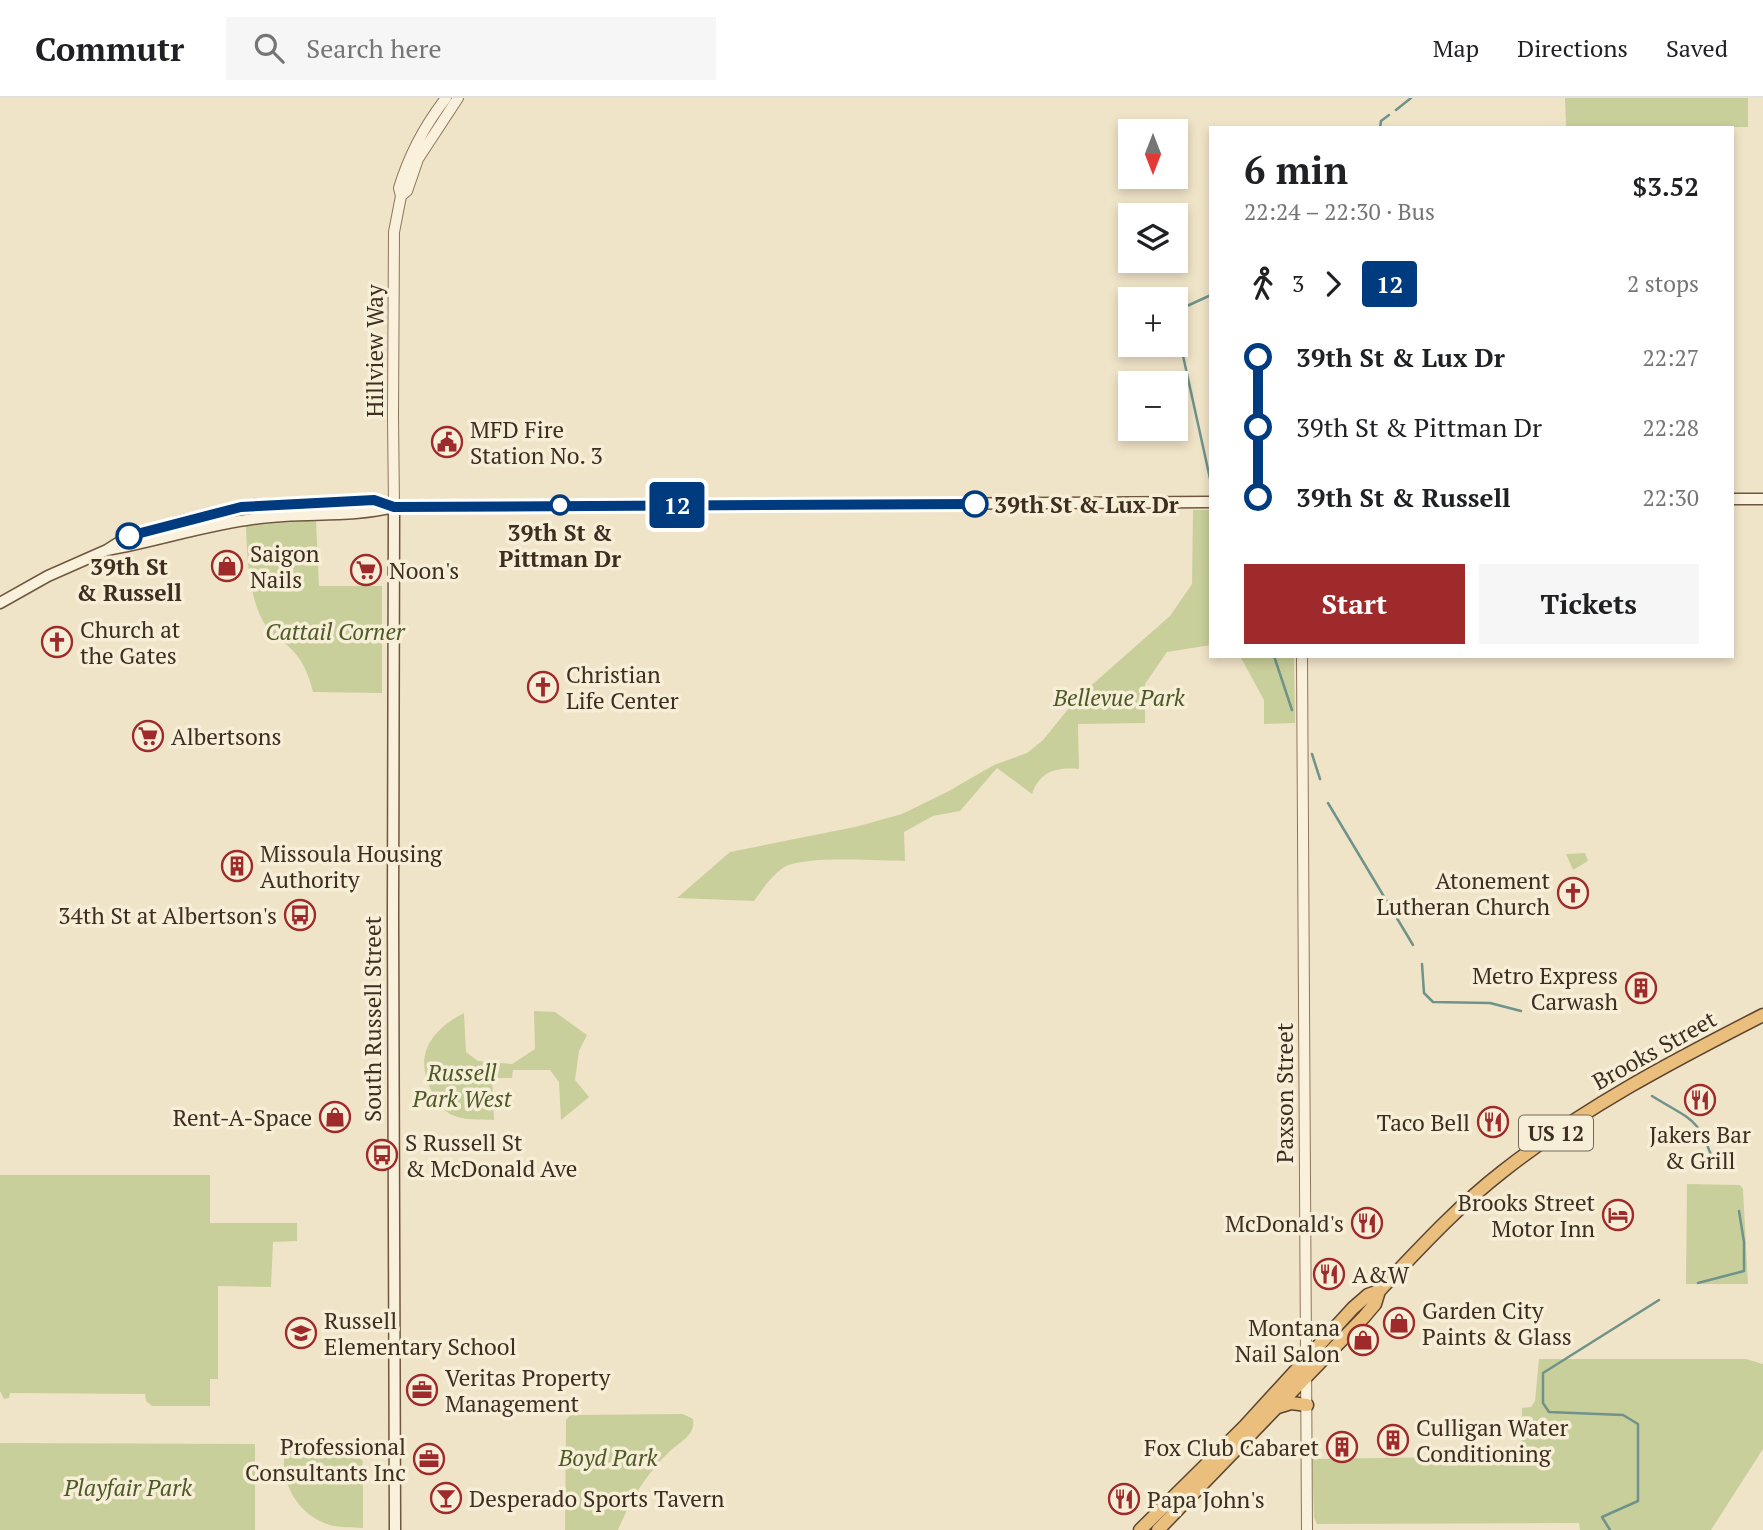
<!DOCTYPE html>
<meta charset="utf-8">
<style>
:root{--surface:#fff;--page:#f6f6f6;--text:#202124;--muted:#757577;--line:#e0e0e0;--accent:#9e2a2b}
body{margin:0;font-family:"PT Serif",serif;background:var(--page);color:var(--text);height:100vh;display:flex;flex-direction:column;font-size:26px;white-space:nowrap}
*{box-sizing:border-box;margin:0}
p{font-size:23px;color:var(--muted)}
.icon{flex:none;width:38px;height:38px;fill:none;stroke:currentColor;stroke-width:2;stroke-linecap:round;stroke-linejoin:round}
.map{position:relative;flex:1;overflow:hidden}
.sheet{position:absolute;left:1209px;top:28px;width:525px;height:532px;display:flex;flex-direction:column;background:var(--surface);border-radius:0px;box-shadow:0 4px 10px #0003}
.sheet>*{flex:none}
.badge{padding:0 14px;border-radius:5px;font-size:24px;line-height:46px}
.needle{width:46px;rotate:180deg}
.fabs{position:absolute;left:1118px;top:21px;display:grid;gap:14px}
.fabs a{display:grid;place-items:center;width:70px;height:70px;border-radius:0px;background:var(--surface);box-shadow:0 4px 10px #0003;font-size:35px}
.map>.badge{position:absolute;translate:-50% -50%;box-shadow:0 0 0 4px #fff}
.legs{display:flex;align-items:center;gap:10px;height:77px;padding:0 35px;font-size:23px}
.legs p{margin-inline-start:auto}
.overview{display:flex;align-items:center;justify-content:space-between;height:119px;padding:0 35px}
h1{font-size:38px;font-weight:700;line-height:52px}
.primary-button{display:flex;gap:14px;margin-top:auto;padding:14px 35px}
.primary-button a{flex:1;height:80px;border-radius:0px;background:var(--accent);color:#fff;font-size:28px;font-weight:700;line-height:80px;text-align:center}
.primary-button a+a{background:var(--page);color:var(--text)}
ul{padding:0 35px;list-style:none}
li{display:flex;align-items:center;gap:24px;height:70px;font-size:26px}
li i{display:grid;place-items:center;width:10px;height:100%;margin:0 9px;background:currentColor}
li i::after{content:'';width:18px;height:18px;margin:-9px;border:5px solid;border-radius:50%;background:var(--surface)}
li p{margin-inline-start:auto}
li:first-child i{background:linear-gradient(#0000 50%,currentColor 0)}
li:last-child i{background:linear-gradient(currentColor 50%,#0000 0)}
header{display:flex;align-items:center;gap:42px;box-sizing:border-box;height:98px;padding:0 35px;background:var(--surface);border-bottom:2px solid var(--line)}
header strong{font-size:33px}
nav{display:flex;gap:38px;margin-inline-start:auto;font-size:24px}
.search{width:490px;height:63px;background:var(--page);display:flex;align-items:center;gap:18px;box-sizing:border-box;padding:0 24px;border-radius:0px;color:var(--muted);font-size:26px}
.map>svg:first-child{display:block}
.green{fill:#c9cf9b}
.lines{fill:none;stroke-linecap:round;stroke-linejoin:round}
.stream{stroke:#6f938a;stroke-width:2.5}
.tertiary-casing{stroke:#8d765c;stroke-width:12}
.secondary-casing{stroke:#6f573f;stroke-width:13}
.trunk-casing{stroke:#5b4430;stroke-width:15}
.tertiary{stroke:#faf1dc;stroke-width:10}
.secondary{stroke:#faf1dc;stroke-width:10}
.trunk{stroke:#eabe7c;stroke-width:12}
.line-1-casing{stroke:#fff;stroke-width:16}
.line-1{stroke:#003b80;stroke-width:10}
.stop-1-dot{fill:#fff;stroke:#003b80;stroke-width:3.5}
.labels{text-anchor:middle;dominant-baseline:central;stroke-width:7;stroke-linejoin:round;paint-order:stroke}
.shield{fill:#f7eed8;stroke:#756857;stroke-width:2}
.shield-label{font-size:21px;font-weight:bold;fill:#3d2e20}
.street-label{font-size:23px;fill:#3d2e20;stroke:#f7eed8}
.poi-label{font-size:23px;fill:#3d2e20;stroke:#f7eed8;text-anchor:start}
.stop-label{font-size:23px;font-weight:bold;fill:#3d2e20;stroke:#f7eed8}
.park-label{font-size:23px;font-style:italic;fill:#4d5a26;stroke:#f7eed8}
</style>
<header>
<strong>Commutr</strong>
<div class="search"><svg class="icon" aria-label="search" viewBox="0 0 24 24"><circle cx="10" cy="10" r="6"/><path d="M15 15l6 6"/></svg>Search here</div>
<nav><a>Map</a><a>Directions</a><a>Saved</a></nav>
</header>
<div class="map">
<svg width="1763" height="1432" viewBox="0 0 1763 1432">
<rect width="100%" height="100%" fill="#f0e4c8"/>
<path class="green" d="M 1565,0 L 1748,0 L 1748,29 L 1562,30 L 1566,28 Z
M 1193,412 L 1211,412 L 1211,547 L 1167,554 L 1145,586 L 1145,625 L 1078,626 L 1079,671 C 1057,669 1040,673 1032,696 L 997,670 L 960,713 L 933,718 L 904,734 L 905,763 C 879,763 802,757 783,770 C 771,778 762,792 754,803 L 677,800 L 730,754 L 855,729 L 902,716 L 947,694 L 994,667 L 1027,655 L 1043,642 L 1078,599 L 1170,518 L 1192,486 Z
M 316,422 L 319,488 L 382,488 L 382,595 L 313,594 C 308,575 302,560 287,547 C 282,542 274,539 270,533 C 249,510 247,458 246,428 Z
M 1240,558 L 1294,558 L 1295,625 L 1264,626 L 1264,602 Z
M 1585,755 L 1588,763 L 1573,772 L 1566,756 Z
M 534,913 L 555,914 L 587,937 L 579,953 L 575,982 L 589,999 L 561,1022 L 559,984 L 550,972 L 513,972 L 512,980 L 492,980 L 494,1022 C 480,1021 463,1023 450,1016 C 441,1011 435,1000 430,990 C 414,955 433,931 464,915 L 466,954 L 478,963 L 512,966 L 535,951 Z
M 0,1077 L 210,1077 L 210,1125 L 297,1125 L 297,1143 L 273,1144 L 271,1189 L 218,1188 L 218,1281 L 210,1281 L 210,1308 L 152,1308 L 146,1303 L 145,1296 L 10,1295 L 9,1300 L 4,1301 L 0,1293 Z
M 1687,1086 L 1740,1087 L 1743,1091 L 1748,1186 L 1686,1186 Z
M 1539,1261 L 1746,1261 L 1763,1266 L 1763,1351 L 1711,1432 L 1580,1432 L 1579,1425 L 1317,1426 L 1314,1419 L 1312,1361 L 1515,1358 L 1521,1356 L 1522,1310 L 1531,1309 L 1535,1303 Z
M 683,1316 L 693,1321 C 696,1337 680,1344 669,1354 C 646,1376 630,1403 618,1432 L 565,1432 L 566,1322 L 570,1317 Z
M 0,1345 L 255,1346 L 255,1432 L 0,1432 Z
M 339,1352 L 339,1356 L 352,1353 L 363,1363 L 360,1378 L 363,1379 L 363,1430 C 353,1429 340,1430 330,1427 C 298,1418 279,1384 285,1353 Z"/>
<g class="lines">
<path class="stream" d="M 1396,12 L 1411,0
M 1380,30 L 1381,23 L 1389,17
M 1176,213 L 1211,197
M 1176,226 L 1211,385
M 1274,558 L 1292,612
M 1312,656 L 1320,681
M 1328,705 L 1413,847
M 1422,866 L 1424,895 L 1433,904 L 1490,905 L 1521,913
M 1652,998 C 1694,1024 1698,1018 1715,1068
M 1698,1185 L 1744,1173 L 1744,1144 L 1739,1113
M 1610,1432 L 1602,1419 L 1638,1403 L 1638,1326 L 1623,1317 L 1549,1314 L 1543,1305 L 1543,1275 L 1659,1202"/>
<g class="tertiary-casing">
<path id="tertiary" d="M 401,98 L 407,93 L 418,61 L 458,0
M 394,409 L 393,319 L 394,134 L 401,98 L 399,90 C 409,57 425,27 446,0
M 1302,558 L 1307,1432"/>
</g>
<g class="secondary-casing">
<path id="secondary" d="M 1732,401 L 1763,401
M 394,409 L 393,820 L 395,1432
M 107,452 C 158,443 208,426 260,420 C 305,414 351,420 394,409 L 1211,404
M 0,505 L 48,478 L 107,452 L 129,438 L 185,422 L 255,407 L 374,402 L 394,409"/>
</g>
<g class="trunk-casing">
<path id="trunk" d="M 1278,1309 L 1291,1305 L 1307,1307
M 1140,1432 L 1244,1329 L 1353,1210 L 1368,1197 L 1379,1193 C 1418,1152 1457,1109 1502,1074 C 1583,1010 1671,964 1763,917
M 1158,1432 L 1364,1219 L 1375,1206 L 1379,1193"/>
</g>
<use href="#tertiary" class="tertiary"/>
<use href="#secondary" class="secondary"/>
<use href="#trunk" class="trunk"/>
</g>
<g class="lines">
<g class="line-1-casing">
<path id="line-1" d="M 129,438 L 241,409 L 374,402 L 394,409 L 975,406"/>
</g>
<use href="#line-1" class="line-1"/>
</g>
<defs>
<g id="civic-ring" transform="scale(1.575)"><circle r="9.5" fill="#f7eed8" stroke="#9e2a2b" stroke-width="1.5"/><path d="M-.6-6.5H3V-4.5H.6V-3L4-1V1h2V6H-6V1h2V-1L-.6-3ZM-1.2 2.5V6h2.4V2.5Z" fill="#9e2a2b"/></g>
<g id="shop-ring" transform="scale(1.575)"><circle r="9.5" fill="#f7eed8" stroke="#9e2a2b" stroke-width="1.5"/><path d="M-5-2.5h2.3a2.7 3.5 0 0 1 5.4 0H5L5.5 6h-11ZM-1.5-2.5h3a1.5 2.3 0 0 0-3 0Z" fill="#9e2a2b"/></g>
<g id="supermarket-ring" transform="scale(1.575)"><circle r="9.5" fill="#f7eed8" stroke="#9e2a2b" stroke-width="1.5"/><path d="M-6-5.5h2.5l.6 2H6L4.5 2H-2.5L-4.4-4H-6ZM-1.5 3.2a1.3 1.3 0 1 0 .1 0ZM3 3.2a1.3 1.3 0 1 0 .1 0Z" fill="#9e2a2b"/></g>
<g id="church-ring" transform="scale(1.575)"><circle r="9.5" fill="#f7eed8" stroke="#9e2a2b" stroke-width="1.5"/><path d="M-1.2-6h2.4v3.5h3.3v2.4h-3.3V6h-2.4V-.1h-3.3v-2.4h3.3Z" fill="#9e2a2b"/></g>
<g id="building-ring" transform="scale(1.575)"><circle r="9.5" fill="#f7eed8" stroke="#9e2a2b" stroke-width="1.5"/><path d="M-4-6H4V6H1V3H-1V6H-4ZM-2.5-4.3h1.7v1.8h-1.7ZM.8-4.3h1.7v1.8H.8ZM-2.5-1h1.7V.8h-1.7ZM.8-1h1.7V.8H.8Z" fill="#9e2a2b"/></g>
<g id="bus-ring" transform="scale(1.575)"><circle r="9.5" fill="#f7eed8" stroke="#9e2a2b" stroke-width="1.5"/><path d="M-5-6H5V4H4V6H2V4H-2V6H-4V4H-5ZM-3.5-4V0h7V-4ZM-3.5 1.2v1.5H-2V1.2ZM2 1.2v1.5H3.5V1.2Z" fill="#9e2a2b"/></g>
<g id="restaurant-ring" transform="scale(1.575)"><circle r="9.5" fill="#f7eed8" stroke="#9e2a2b" stroke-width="1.5"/><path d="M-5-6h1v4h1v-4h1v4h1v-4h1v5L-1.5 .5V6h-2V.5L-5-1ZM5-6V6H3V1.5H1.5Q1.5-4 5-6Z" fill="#9e2a2b"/></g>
<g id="hotel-ring" transform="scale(1.575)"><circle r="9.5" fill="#f7eed8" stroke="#9e2a2b" stroke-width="1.5"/><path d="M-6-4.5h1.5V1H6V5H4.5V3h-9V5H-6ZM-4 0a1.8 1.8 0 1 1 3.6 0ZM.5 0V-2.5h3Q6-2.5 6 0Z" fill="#9e2a2b"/></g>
<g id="school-ring" transform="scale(1.575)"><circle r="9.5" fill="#f7eed8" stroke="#9e2a2b" stroke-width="1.5"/><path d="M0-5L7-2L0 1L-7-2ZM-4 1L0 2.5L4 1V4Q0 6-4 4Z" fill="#9e2a2b"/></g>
<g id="office-ring" transform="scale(1.575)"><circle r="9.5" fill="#f7eed8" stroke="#9e2a2b" stroke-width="1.5"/><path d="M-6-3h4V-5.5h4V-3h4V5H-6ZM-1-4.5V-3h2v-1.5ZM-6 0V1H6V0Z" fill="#9e2a2b"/></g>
<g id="bar-ring" transform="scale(1.575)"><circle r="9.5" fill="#f7eed8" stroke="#9e2a2b" stroke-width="1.5"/><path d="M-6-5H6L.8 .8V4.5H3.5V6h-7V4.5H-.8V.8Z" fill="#9e2a2b"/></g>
</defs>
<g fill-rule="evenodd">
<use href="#civic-ring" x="447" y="344"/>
<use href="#shop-ring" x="227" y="468"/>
<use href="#supermarket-ring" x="366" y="472"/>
<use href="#church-ring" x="57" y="544"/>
<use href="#church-ring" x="543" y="589"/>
<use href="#supermarket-ring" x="148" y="638"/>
<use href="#building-ring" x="237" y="768"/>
<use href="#church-ring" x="1573" y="795"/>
<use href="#bus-ring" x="300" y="817"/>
<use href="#building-ring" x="1641" y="890"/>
<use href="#restaurant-ring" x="1700" y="1002"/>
<use href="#shop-ring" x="335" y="1019"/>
<use href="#restaurant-ring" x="1493" y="1024"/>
<use href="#bus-ring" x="382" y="1057"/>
<use href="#hotel-ring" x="1618" y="1117"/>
<use href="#restaurant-ring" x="1367" y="1125"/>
<use href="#restaurant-ring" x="1329" y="1176"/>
<use href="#shop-ring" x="1399" y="1225"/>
<use href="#school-ring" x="301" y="1235"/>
<use href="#shop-ring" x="1363" y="1242"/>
<use href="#office-ring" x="422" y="1292"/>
<use href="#building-ring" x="1393" y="1342"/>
<use href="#building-ring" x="1342" y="1349"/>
<use href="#office-ring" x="429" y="1361"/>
<use href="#bar-ring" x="446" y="1400"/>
<use href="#restaurant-ring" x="1124" y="1401"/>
</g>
<g class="stop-1-dot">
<circle cx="975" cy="406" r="12"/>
<circle cx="560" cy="407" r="9"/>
<circle cx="129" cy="438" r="12"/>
</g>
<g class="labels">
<rect class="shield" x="1519" y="1017.5" width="74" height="35" rx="5"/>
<g class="shield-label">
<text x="1556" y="1035">US 12</text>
</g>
<g class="street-label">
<text transform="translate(374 253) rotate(-90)">Hillview Way</text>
<text transform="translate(372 921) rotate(-90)">South Russell Street</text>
<text transform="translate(1654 952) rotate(-29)">Brooks Street</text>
<text transform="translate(1284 995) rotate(-90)">Paxson Street</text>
</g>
<g class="poi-label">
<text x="470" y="331">MFD Fire<tspan x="470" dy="26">Station No. 3</tspan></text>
<text x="250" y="455">Saigon<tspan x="250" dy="26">Nails</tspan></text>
<text x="389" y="472">Noon's</text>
<text x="80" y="531">Church at<tspan x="80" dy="26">the Gates</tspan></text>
<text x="566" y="576">Christian<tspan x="566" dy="26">Life Center</tspan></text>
<text x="171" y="638">Albertsons</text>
<text x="260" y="755">Missoula Housing<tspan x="260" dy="26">Authority</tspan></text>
<text x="1550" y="782" text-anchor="end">Atonement<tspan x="1550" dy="26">Lutheran Church</tspan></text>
<text x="277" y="817" text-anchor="end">34th St at Albertson's</text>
<text x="1618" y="877" text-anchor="end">Metro Express<tspan x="1618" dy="26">Carwash</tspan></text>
<text x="312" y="1019" text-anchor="end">Rent-A-Space</text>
<text x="1470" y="1024" text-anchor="end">Taco Bell</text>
<text x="1700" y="1036" text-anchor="middle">Jakers Bar<tspan x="1700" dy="26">&amp; Grill</tspan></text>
<text x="405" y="1044">S Russell St<tspan x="405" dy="26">&amp; McDonald Ave</tspan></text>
<text x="1595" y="1104" text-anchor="end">Brooks Street<tspan x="1595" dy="26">Motor Inn</tspan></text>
<text x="1344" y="1125" text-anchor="end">McDonald's</text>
<text x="1352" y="1176">A&amp;W</text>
<text x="1422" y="1212">Garden City<tspan x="1422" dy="26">Paints &amp; Glass</tspan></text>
<text x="324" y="1222">Russell<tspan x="324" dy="26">Elementary School</tspan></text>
<text x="1340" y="1229" text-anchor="end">Montana<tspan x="1340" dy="26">Nail Salon</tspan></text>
<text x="445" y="1279">Veritas Property<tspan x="445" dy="26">Management</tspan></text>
<text x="1416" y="1329">Culligan Water<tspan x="1416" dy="26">Conditioning</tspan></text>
<text x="406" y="1348" text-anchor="end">Professional<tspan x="406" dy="26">Consultants Inc</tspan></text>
<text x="1319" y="1349" text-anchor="end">Fox Club Cabaret</text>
<text x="469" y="1400">Desperado Sports Tavern</text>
<text x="1147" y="1401">Papa John's</text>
</g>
<g class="stop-label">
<text x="994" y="406" text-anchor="start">39th St &amp; Lux Dr</text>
<text x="560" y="434">39th St &amp;<tspan x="560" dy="26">Pittman Dr</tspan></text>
<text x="129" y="468">39th St<tspan x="129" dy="26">&amp; Russell</tspan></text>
</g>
<g class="park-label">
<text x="335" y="533">Cattail Corner</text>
<text x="1119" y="599">Bellevue Park</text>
<text x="462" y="974">Russell<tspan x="462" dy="26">Park West</tspan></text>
<text x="608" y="1359">Boyd Park</text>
<text x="128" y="1389">Playfair Park</text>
</g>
</g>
</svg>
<div class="fabs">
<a><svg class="needle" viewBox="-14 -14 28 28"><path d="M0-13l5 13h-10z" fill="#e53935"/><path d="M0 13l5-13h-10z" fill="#757577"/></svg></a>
<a><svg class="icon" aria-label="layers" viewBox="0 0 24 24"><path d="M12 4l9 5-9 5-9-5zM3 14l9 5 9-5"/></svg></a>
<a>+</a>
<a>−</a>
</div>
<b class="badge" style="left:677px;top:407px;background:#003b80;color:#fff">12</b>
<section class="sheet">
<div class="overview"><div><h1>6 min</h1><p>22:24 – 22:30 · Bus</p></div><b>$3.52</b></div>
<div class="legs"><svg class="icon" aria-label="walk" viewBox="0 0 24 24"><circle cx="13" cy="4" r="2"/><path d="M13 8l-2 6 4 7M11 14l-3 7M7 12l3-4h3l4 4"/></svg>3<svg class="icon" aria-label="forward" viewBox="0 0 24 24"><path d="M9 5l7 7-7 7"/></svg><b class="badge" style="background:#003b80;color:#fff">12</b><p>2 stops</p></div>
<ul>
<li><i style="color:#003b80"></i><b>39th St &amp; Lux Dr</b><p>22:27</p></li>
<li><i style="color:#003b80"></i><span>39th St &amp; Pittman Dr</span><p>22:28</p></li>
<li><i style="color:#003b80"></i><b>39th St &amp; Russell</b><p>22:30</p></li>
</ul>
<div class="primary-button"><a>Start</a><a>Tickets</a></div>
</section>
</div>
